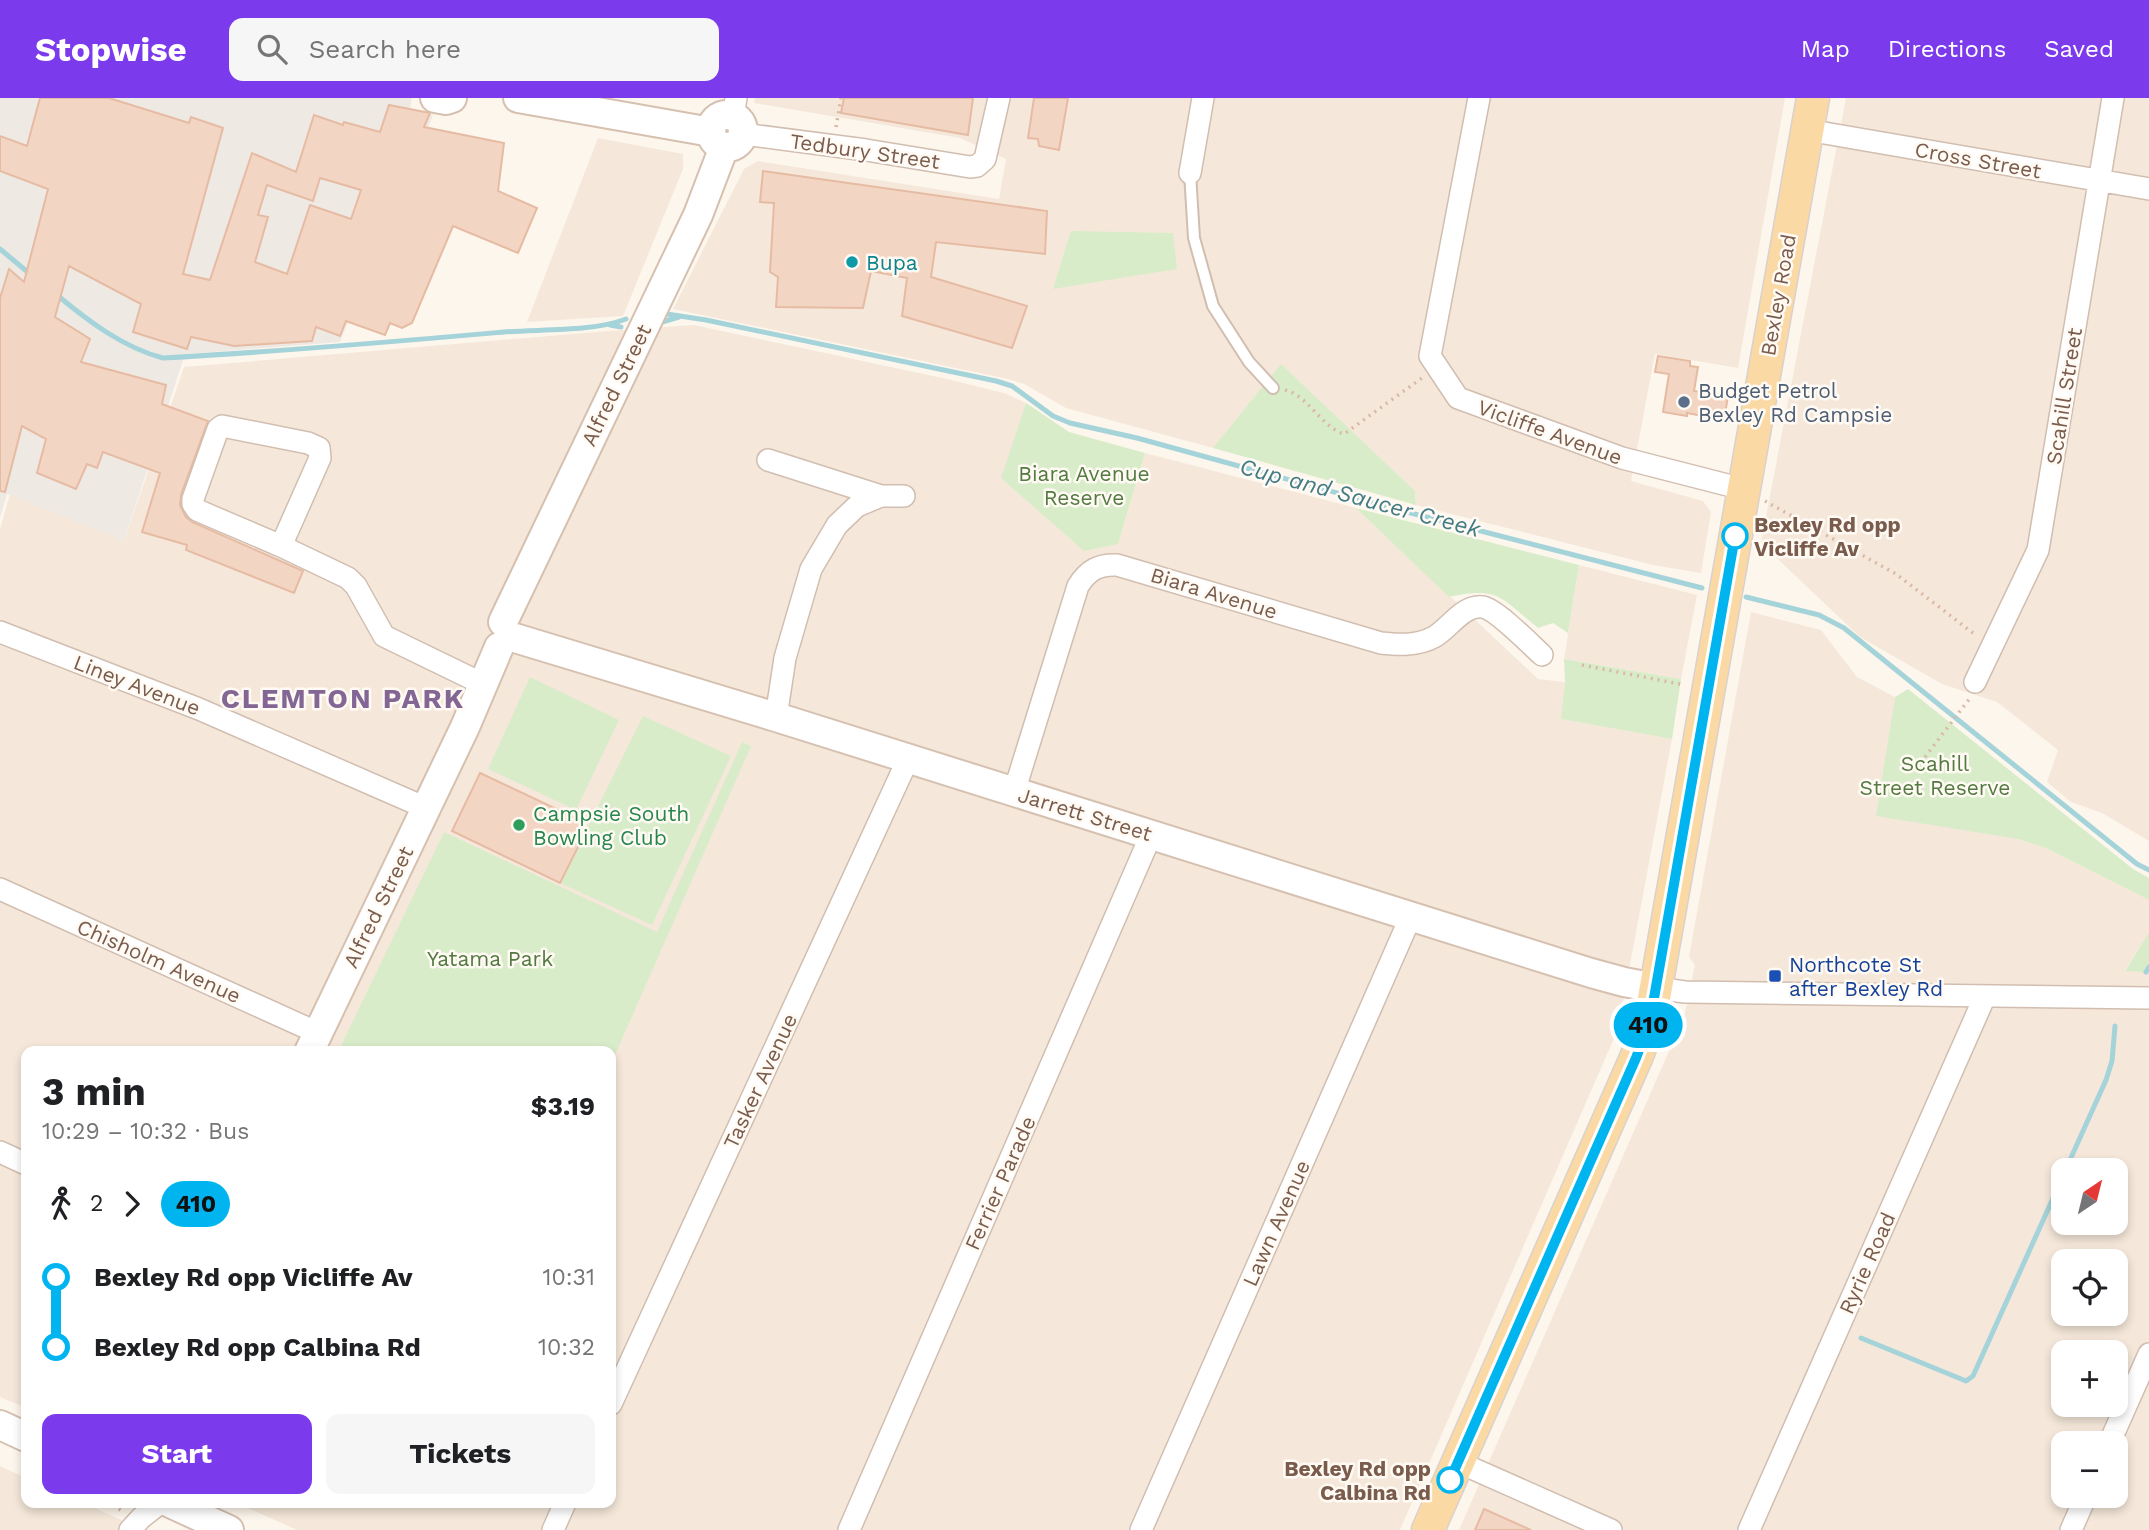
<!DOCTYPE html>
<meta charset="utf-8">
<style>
:root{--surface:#fff;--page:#f6f6f6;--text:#202124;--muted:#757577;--accent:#7c3aed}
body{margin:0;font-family:"Work Sans",sans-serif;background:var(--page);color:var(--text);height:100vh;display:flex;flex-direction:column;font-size:26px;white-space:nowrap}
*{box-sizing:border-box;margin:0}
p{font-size:23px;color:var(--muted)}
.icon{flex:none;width:38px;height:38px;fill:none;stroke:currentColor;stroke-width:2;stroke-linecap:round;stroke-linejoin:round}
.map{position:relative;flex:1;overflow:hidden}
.side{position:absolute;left:21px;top:948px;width:595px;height:462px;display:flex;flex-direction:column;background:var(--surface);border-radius:14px;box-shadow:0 4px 10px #0003}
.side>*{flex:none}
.badge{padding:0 14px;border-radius:23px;font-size:24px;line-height:46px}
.needle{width:46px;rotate:35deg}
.fabs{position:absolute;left:2051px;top:1060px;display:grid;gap:14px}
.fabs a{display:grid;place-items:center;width:77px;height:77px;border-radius:14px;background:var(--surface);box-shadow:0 4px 10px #0003;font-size:35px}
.map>.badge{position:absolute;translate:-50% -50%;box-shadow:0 0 0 4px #fff}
.legs{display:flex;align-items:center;gap:10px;height:77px;padding:0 21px;font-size:23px}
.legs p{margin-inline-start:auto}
.overview{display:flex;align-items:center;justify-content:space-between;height:119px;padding:0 21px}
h1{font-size:38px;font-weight:700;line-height:52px}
.cta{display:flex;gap:14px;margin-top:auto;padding:14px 21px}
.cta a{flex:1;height:80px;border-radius:14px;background:var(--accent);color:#fff;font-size:28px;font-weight:700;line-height:80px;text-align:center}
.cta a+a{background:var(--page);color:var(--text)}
ul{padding:0 21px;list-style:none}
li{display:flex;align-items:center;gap:24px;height:70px;font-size:26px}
li i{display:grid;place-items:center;width:10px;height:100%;margin:0 9px;background:currentColor}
li i::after{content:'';width:18px;height:18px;margin:-9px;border:5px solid;border-radius:50%;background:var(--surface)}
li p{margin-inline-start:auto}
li:first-child i{background:linear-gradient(#0000 50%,currentColor 0)}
li:last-child i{background:linear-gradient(currentColor 50%,#0000 0)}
header{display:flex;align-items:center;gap:42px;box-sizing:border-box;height:98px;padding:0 35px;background:var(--accent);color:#fff}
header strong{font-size:33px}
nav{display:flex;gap:38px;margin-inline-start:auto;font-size:24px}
.search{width:490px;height:63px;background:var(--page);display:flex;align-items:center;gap:18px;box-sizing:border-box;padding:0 24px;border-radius:14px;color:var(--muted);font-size:26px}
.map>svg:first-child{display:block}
.residential{fill:#f5e8da;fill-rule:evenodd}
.industrial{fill:#efe9e4}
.green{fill:#d8ecc9}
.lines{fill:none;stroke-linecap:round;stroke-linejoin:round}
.stream{stroke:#a5d3da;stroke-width:5}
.building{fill:#f3d5c3;stroke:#e6bba3;stroke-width:2;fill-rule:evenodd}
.lane-casing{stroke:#d1beb0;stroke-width:14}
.street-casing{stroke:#d1beb0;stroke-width:24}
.secondary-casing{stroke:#d6c0b0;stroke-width:32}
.primary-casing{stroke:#dad1cd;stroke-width:35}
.path{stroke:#d9b8a5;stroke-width:3.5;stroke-dasharray:2 5;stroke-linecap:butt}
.lane{stroke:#fff;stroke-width:10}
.street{stroke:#fff;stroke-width:21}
.secondary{stroke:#fff;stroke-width:28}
.primary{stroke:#fbd9a5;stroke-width:32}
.line-1-casing{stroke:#fff;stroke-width:16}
.line-1{stroke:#00b5ef;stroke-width:10}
.culture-dot{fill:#0f9aa8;stroke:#fffaf3;stroke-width:2.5}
.service-dot{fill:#5c6f8a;stroke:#fffaf3;stroke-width:2.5}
.stop-1-dot{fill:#fff;stroke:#00b5ef;stroke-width:3.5}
.leisure-dot{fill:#2e9e5b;stroke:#fffaf3;stroke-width:2.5}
.transit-dot{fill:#1a4fb4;stroke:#fffaf3;stroke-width:2.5}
.labels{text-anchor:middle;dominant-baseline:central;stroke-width:5;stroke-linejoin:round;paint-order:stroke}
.street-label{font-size:21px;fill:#7a5c4d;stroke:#fffaf3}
.culture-label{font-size:21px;fill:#0d838f;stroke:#fffaf3;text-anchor:start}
.service-label{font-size:21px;fill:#4e5e75;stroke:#fffaf3;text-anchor:start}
.park-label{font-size:21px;fill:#537a41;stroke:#fffaf3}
.stop-label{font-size:21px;font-weight:bold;fill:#7a5c4d;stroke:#fffaf3;text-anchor:start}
.leisure-label{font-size:21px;fill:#27864d;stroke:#fffaf3;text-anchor:start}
.transit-label{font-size:21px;fill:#164399;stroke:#fffaf3;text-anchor:start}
.water-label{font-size:23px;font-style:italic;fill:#437c86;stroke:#fffaf3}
.district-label{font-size:28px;font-weight:bold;letter-spacing:2px;fill:#846695;stroke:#fffaf3}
</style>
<header>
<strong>Stopwise</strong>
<div class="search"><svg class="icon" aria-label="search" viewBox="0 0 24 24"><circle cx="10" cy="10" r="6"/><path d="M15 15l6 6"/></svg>Search here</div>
<nav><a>Map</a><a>Directions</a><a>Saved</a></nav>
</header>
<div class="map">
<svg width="2149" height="1432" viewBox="0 0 2149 1432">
<rect width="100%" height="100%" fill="#fdf6ec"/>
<path class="residential" d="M 755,0 L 1785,0 L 1738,270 L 1655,256 L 1631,383 L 1703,403 L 1711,414 L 1701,475 L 1653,467 L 1416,407 L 1415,393 L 1281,267 L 1213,350 L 1066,310 L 1024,286 L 1008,281 L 673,211 L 744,71 L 758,63 L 999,101 L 1006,61 L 960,40 L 754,5 Z
M 1846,0 L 2149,0 L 2149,743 L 2102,715 L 2071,704 L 2047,684 L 2058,652 L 1997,604 L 1942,586 L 1860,539 L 1761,445 Z
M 598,40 L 683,56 L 683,71 L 623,218 L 527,224 Z
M 694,227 L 947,281 L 1004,295 L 1026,305 L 1002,380 L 1118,446 L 1145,355 L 1356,410 L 1538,581 L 1565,584 L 1562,621 L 1672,641 L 1618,931 L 1400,1432 L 297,1432 L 237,1405 L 611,1405 L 611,954 L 26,954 L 26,1310 L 0,1299 L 0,431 L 10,396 L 124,443 L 184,269 L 608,233 Z
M 1579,467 L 1697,497 L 1681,581 L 1564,561 Z
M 1751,514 L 1821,532 L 1857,579 L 1895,599 L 1890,639 L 2018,741 L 2046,750 L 2149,802 L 2149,834 L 2125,872 L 2149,873 L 2149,1432 L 1459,1432 L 1684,919 L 1695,867 L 1689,859 ZM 2063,1073 L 2116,1073 L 2116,1125 L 2063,1125 ZM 2063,1164 L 2116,1164 L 2116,1216 L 2063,1216 ZM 2063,1255 L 2116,1255 L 2116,1307 L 2063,1307 ZM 2063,1346 L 2116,1346 L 2116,1398 L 2063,1398 Z
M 0,1368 L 26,1380 L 26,1405 L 84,1405 L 143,1432 L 0,1432 Z"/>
<path class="industrial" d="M 0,0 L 412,0 L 410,11 L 433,17 L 340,244 L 185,256 L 124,443 L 7,396 L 0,420 Z"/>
<path class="green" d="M 1071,133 L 1173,135 L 1177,171 L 1053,191 Z
M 1281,266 L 1415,393 L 1416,407 L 1213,350 Z
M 1026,305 L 1069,334 L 1145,355 L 1118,446 L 1084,453 L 1001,380 Z
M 1356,410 L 1579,467 L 1568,535 L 1553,525 L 1538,530 C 1501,500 1499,488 1449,499 Z
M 1564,561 L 1681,581 L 1672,641 L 1561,621 L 1565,584 Z
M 530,579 L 619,622 L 576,712 L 488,671 Z
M 1908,591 L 2133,771 L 2149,780 L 2149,802 L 2046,750 L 2018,741 L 1876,718 L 1895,599 Z
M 643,618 L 731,658 L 652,827 L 560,785 Z
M 742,644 L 751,648 L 611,966 L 611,954 L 338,954 L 444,734 L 657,834 Z
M 2149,834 L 2149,865 L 2144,874 L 2125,873 Z"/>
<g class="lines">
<path class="stream" d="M 0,151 L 30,176
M 57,197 C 88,223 124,250 163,260 C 277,254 390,244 504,234 C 541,231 592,234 626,221
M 667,216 L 706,222 L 996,283 L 1012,288 L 1053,318 L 1070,325 L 1137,340 L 1403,413 L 1702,490
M 662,224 L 679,219
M 610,227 L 621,229
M 1746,499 L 1819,517 L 1844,530 L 2137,766 L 2149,772
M 2146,874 L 2149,869
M 2065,1073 L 2106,982 L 2112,963 L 2115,928
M 1861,1240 L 1966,1283 L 1973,1278 L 2063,1078"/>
</g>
<path class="building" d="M 40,0 L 109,0 L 189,25 L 191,19 L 223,30 L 183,176 L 210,182 L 252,55 L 296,74 L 314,17 L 343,27 L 344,24 L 380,34 L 389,7 L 430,15 L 424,29 L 504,45 L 498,93 L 537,110 L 518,155 L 453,128 L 412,225 L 402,230 L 390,225 L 385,237 L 346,223 L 340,238 L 316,229 L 312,243 L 234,248 L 191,239 L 187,251 L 133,234 L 141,206 L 69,168 L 55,219 L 90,241 L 81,264 L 166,287 L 162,306 L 208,323 L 181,397 L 180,407 L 186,419 L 192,424 L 303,473 L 294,495 L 186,452 L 187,447 L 142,434 L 160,375 L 103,354 L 97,370 L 87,366 L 76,391 L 37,375 L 46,341 L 22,328 L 5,394 L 0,393 L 0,200 L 9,171 L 24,184 L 48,91 L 0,73 L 0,38 L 27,48 ZM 320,80 L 361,92 L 351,121 L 310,107 L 287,176 L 255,164 L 268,119 L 258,117 L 267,87 L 313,103 Z
M 844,0 L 973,0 L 968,37 L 841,15 Z
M 1034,0 L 1068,0 L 1059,52 L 1039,48 L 1038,41 L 1028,40 Z
M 763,73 L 1047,113 L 1045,156 L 936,144 L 931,179 L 1027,208 L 1012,250 L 902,218 L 907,180 L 871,173 L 863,210 L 776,209 L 778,179 L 770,174 L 774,105 L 760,104 Z
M 1658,258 L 1690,263 L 1690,268 L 1698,269 L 1694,293 L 1728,298 L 1724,322 L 1687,315 L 1687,318 L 1663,314 L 1669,276 L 1655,274 Z
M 480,675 L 584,724 L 582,730 L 587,731 L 560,785 L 452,733 Z
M 1484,1411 L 1531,1432 L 1475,1432 Z"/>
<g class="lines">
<g class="lane-casing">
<path id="lane" d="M 1190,75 L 1194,140 L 1213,208 L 1249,264 L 1273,290"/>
</g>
<g class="street-casing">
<path id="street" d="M 1479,0 L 1430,258 L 1458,300 L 1622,360 L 1743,391
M 733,19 L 736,0
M 1807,32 L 2149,91
M 743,36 L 866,52 L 970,69 L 977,68 L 985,61 L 999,0
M 1190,75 L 1203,0
M 768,362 L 881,398
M 281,448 L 320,360 L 319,350 L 308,345 L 222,328 L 218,331 L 193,401 L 193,406 L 197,412 L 281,448 L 348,480 L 356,488 L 384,538 L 485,587
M 0,534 L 199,611 L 426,710
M 1975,584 L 2038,452 L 2113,0
M 776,619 L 785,560 L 811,471 L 837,427 L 857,408 L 881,398 L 904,398
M 1014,694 L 1078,488 C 1088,472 1099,466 1117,467 L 1381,545 C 1399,547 1417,548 1434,539 C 1449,531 1463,506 1483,509 C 1497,512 1530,546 1542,557
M 0,791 L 318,935
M 1656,890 L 1685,894 L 2149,900
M 0,1054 L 26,1066
M 611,1306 L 908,661
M 2109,1346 L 2149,1256
M 1458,1364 L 1611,1432
M 130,1432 L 141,1420 L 160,1405
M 553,1432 L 565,1405
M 849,1432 L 1151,737
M 1141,1432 L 1411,818
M 1749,1432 L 1985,898
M 2071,1432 L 2086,1398"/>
</g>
<g class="secondary-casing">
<path id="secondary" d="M 435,0 L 446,2 L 452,0
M 518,0 L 711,34
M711 33a16 16 0 1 1 32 0a16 16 0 1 1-32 0Z
M 503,524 L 698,117 L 724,49
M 515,540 L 776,619 L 1591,875 L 1624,884 L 1656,890
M 309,954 L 465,629 L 499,549
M 0,1327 L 26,1339
M 170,1405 L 229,1432"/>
</g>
<g class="primary-casing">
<path id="primary" d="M 1428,1432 L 1636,960 L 1650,923 L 1813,0"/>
</g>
<path class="path" d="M 836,29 L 841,0
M 1285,292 C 1309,298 1320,328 1344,336 L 1422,280
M 1765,403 L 1896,476 L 1973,535
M 1582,567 L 1685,587
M 1925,659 L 1970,600
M 106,1405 L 123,1413"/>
<use href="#lane" class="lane"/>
<use href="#street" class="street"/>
<use href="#secondary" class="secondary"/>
<use href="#primary" class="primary"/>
</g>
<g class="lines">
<g class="line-1-casing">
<path id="line-1" d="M 1450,1382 L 1636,960 L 1650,923 L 1735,438"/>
</g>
<use href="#line-1" class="line-1"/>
</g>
<circle class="culture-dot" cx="852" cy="164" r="7"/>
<circle class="service-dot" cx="1684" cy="304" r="7"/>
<g class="stop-1-dot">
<circle cx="1735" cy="438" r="12"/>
<circle cx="1450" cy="1382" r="12"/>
</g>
<circle class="leisure-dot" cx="519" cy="727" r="7"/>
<rect class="transit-dot" x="1768" y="871" width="14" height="14" rx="3.5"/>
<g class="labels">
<g class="street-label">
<text transform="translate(865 53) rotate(8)">Tedbury Street</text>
<text transform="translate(1978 62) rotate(10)">Cross Street</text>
<text transform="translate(1778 197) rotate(-80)">Bexley Road</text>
<text transform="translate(616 287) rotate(-64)">Alfred Street</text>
<text transform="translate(2064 298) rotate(-81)">Scahill Street</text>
<text transform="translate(1550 334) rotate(20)">Vicliffe Avenue</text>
<text transform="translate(1214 495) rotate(17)">Biara Avenue</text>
<text transform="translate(137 587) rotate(21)">Liney Avenue</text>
<text transform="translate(1085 716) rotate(17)">Jarrett Street</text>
<text transform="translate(378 809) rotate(-64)">Alfred Street</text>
<text transform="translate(159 863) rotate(24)">Chisholm Avenue</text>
<text transform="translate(760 983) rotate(-65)">Tasker Avenue</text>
<text transform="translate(1000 1085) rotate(-66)">Ferrier Parade</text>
<text transform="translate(1276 1125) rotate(-66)">Lawn Avenue</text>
<text transform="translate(1867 1165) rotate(-66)">Ryrie Road</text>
</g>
<g class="culture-label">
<text x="866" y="164">Bupa</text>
</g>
<g class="service-label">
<text x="1698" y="292">Budget Petrol<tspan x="1698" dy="24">Bexley Rd Campsie</tspan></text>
</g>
<g class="park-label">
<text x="1084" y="375">Biara Avenue<tspan x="1084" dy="24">Reserve</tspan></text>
<text x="1935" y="665">Scahill<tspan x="1935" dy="24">Street Reserve</tspan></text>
<text x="490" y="860">Yatama Park</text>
</g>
<g class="stop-label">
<text x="1754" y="426">Bexley Rd opp<tspan x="1754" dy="24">Vicliffe Av</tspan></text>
<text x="1431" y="1370" text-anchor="end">Bexley Rd opp<tspan x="1431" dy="24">Calbina Rd</tspan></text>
</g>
<g class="leisure-label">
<text x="533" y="715">Campsie South<tspan x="533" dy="24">Bowling Club</tspan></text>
</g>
<g class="transit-label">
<text x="1789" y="866">Northcote St<tspan x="1789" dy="24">after Bexley Rd</tspan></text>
</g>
<g class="water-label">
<text transform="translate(1360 400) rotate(15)">Cup and Saucer Creek</text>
</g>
<g class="district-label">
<text x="343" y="600">CLEMTON PARK</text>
</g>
</g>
</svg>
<div class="fabs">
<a><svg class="needle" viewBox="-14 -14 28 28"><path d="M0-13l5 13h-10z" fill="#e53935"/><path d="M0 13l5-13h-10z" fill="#757577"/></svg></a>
<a><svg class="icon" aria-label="locate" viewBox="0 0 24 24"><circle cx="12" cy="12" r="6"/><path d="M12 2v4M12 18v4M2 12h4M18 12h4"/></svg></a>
<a>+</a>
<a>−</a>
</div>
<b class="badge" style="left:1648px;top:927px;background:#00b5ef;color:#111">410</b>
<section class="side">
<div class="overview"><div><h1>3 min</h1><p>10:29 – 10:32 · Bus</p></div><b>$3.19</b></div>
<div class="legs"><svg class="icon" aria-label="walk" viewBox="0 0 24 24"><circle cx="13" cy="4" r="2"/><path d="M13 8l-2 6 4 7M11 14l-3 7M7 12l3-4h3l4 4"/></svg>2<svg class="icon" aria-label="forward" viewBox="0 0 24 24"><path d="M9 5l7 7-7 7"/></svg><b class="badge" style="background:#00b5ef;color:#111">410</b></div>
<ul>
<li><i style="color:#00b5ef"></i><b>Bexley Rd opp Vicliffe Av</b><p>10:31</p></li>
<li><i style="color:#00b5ef"></i><b>Bexley Rd opp Calbina Rd</b><p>10:32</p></li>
</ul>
<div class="cta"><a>Start</a><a>Tickets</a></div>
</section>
</div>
